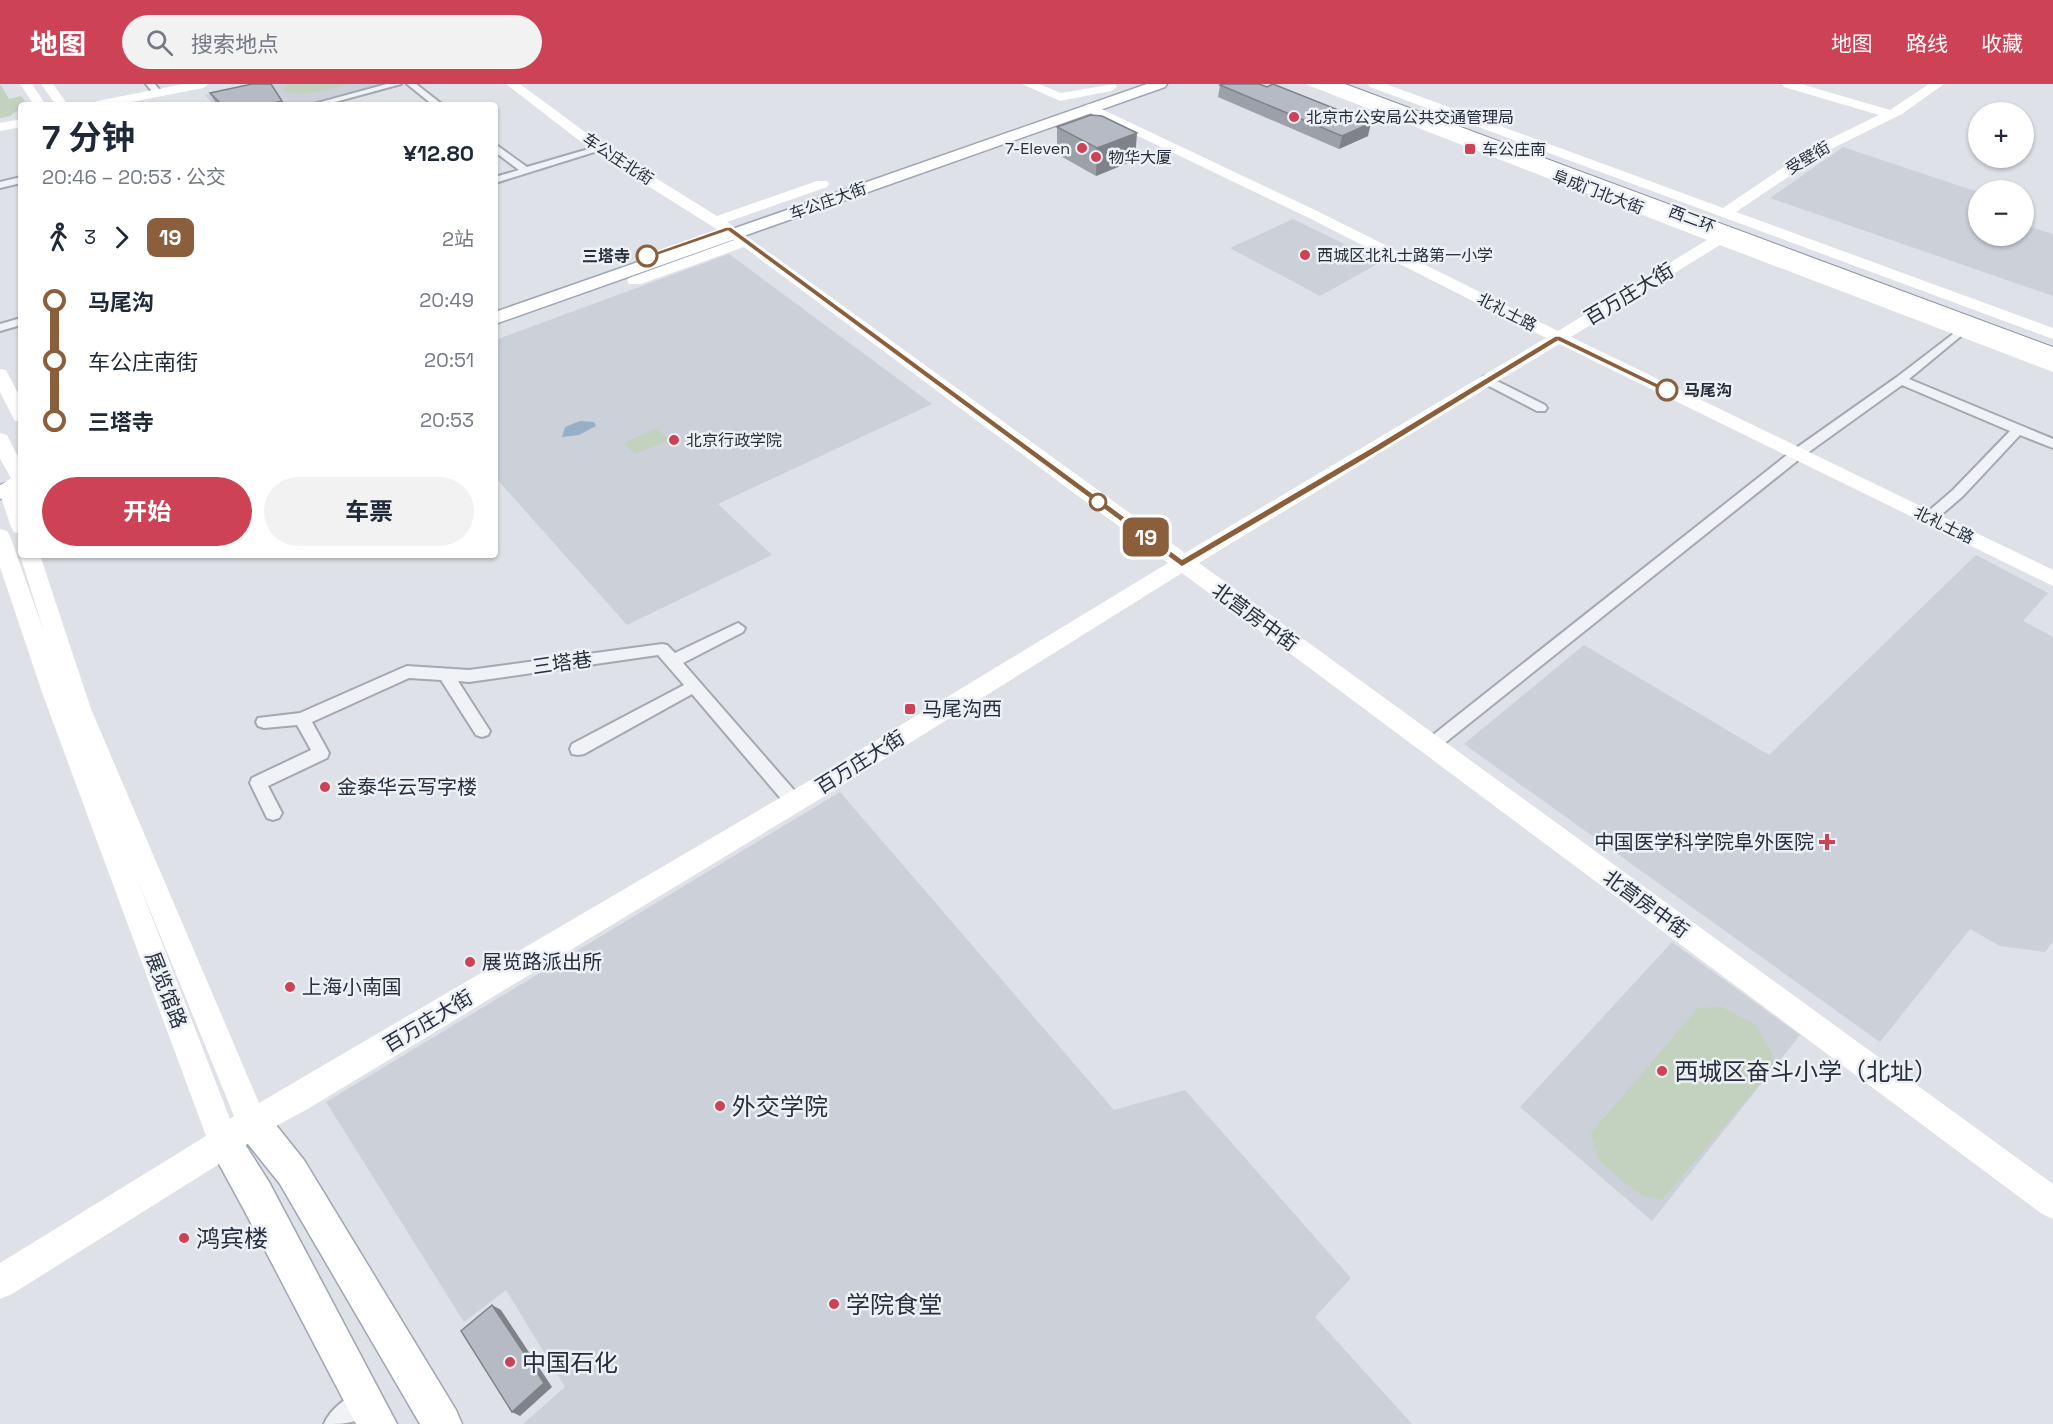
<!DOCTYPE html>
<html lang="zh">
<meta charset="utf-8">
<style>
:root{--surface:#fff;--page:#f2f2f3;--text:#1f2937;--muted:#747a83;--accent:#cd4255}
body{margin:0;font-family:"Space Grotesk","Noto Sans SC",sans-serif;background:var(--page);color:var(--text);height:100vh;display:flex;flex-direction:column;font-size:22px;white-space:nowrap}
*{box-sizing:border-box;margin:0}
p{font-size:20px;color:var(--muted)}
.icon{flex:none;width:33px;height:33px;fill:none;stroke:currentColor;stroke-width:2;stroke-linecap:round;stroke-linejoin:round}
.map{position:relative;flex:1;overflow:hidden}
.details{position:absolute;left:18px;top:18px;width:480px;height:456px;display:flex;flex-direction:column;background:var(--surface);border-radius:6px;box-shadow:0 2px 4px #0004}
.details>*{flex:none}
.badge{padding:0 12px;border-radius:9px;font-size:21px;line-height:39px}
.fabs{position:absolute;left:1968px;top:18px;display:grid;gap:12px}
.fabs a{display:grid;place-items:center;width:66px;height:66px;border-radius:50%;background:var(--surface);box-shadow:0 2px 4px #0004;font-size:30px}
.map>.badge{position:absolute;translate:-50% -50%;box-shadow:0 0 0 3px #fff}
.legs{display:flex;align-items:center;gap:9px;height:66px;padding:0 24px;font-size:20px}
.legs p{margin-inline-start:auto}
.head{display:flex;align-items:center;justify-content:space-between;height:102px;padding:0 24px}
h1{font-size:33px;font-weight:700;line-height:45px}
.button{display:flex;gap:12px;margin-top:auto;padding:12px 24px}
.button a{flex:1;height:69px;border-radius:36px;background:var(--accent);color:#fff;font-size:24px;font-weight:700;line-height:69px;text-align:center}
.button a+a{background:var(--page);color:var(--text)}
ul{padding:0 24px;list-style:none}
li{display:flex;align-items:center;gap:21px;height:60px;font-size:22px}
li i{display:grid;place-items:center;width:9px;height:100%;margin:0 8px;background:currentColor}
li i::after{content:'';width:15px;height:15px;margin:-8px;border:4px solid;border-radius:50%;background:var(--surface)}
li p{margin-inline-start:auto}
li:first-child i{background:linear-gradient(#0000 50%,currentColor 0)}
li:last-child i{background:linear-gradient(currentColor 50%,#0000 0)}
header{display:flex;align-items:center;gap:36px;box-sizing:border-box;height:84px;padding:0 30px;background:var(--accent);color:#fff}
header strong{font-size:28px}
nav{display:flex;gap:33px;margin-inline-start:auto;font-size:21px}
.search{width:420px;height:54px;background:var(--page);display:flex;align-items:center;gap:15px;box-sizing:border-box;padding:0 21px;border-radius:33px;color:var(--muted);font-size:22px}
.map>svg:first-child{display:block}
.built{fill:#ccd0d9}
.green{fill:#c3d1bf}
.water{fill:#98afc8}
.lines{fill:none;stroke-linecap:round;stroke-linejoin:round}
.street-casing{stroke:#a3a8b1;stroke-width:4}
.primary-casing{stroke:#9da6b3;stroke-width:3}
.highway-casing{stroke:#858f9e;stroke-width:2}
.street{fill:#f0f2f6;fill-rule:evenodd}
.secondary{fill:#fff;fill-rule:evenodd}
.primary{fill:#fff;fill-rule:evenodd}
.highway{fill:#fff;fill-rule:evenodd}
.wall{fill:#9ca0a9}
.shaded-wall{fill:#7f8289}
.building{fill:#b5bac4;stroke:#7f8289;stroke-width:1.5}
.line-1{fill:#8b5e3c;stroke:#fff;stroke-width:1.5}
.poi-dot{fill:#cd4255;stroke:#edf0f5;stroke-width:2}
.stop-1-dot{fill:#fff;stroke:#8b5e3c;stroke-width:3}
.labels{text-anchor:middle;dominant-baseline:central;stroke-width:5;stroke-linejoin:round;paint-order:stroke}
.far-poi-label{font-size:16px;fill:#272f3e;stroke:#edf0f5;text-anchor:start}
.far-street-label{font-size:16px;fill:#272f3e;stroke:#edf0f5}
.far-stop-label{font-size:16px;font-weight:bold;fill:#272f3e;stroke:#edf0f5;text-anchor:end}
.street-label{font-size:20px;fill:#272f3e;stroke:#edf0f5}
.poi-label{font-size:20px;fill:#272f3e;stroke:#edf0f5;text-anchor:start}
.near-poi-label{font-size:24px;fill:#272f3e;stroke:#edf0f5;text-anchor:start}
</style>
<header>
<strong>地图</strong>
<div class="search"><svg class="icon" aria-label="search" viewBox="0 0 24 24"><circle cx="10" cy="10" r="6"/><path d="M15 15l6 6"/></svg>搜索地点</div>
<nav><a>地图</a><a>路线</a><a>收藏</a></nav>
</header>
<div class="map">
<svg width="2053" height="1340" viewBox="0 0 2053 1340">
<rect width="100%" height="100%" fill="#dee1e7"/>
<path class="built" d="M 262,0 L 388,0 L 308,21 L 214,21 L 205,11 Z
M 1843,63 L 1978,108 L 1978,152 L 2024,152 L 2024,141 L 2053,150 L 2053,212 L 1770,114 Z
M 1293,135 L 1381,178 L 1320,212 L 1230,164 Z
M 729,170 L 932,320 L 718,420 L 772,471 L 627,541 L 495,393 L 495,256 Z
M 1976,471 L 2048,509 L 2023,537 L 2053,553 L 2053,857 L 2045,868 L 2000,862 L 1970,845 L 1880,958 L 1464,660 L 1584,561 L 1769,671 Z
M 840,708 L 1114,1026 L 1185,1006 L 1351,1194 L 1315,1233 L 1412,1340 L 523,1340 L 565,1303 L 506,1206 L 464,1238 L 326,1018 Z
M 1672,858 L 1800,951 L 1652,1137 L 1520,1023 Z"/>
<path class="green" d="M 0,0 L 9,15 L 21,12 L 27,20 L 21,21 L 21,24 L 10,32 L 0,34 Z
M 287,0 L 351,0 C 335,3 296,17 283,5 Z
M 657,344 L 669,356 L 635,370 L 623,359 Z
M 1722,923 L 1756,941 L 1772,970 L 1773,984 L 1662,1116 L 1643,1112 L 1621,1096 L 1599,1076 L 1591,1049 L 1698,924 Z"/>
<path class="water" d="M 580,337 L 594,338 L 596,342 L 579,351 L 562,353 L 565,343 Z"/>
<g class="lines">
<g class="street-casing">
<path id="street" d="M 146,0 L 155,0 L 161,8 L 154,10 Z
M 387,0 L 401,0 L 324,21 L 310,21 Z
M 407,0 L 416,0 L 443,21 L 433,21 Z
M 495,60 L 527,83 L 599,62 L 604,65 L 495,99 L 495,93 L 519,86 L 495,68 Z
M 21,93 L 21,99 L 0,104 L 0,98 Z
M 21,234 L 21,241 L 0,247 L 0,240 Z
M 1957,247 L 1963,250 L 1961,252 L 1909,295 L 2053,355 L 2053,364 L 2020,351 L 1963,412 L 1934,437 L 1924,437 L 1922,434 L 1924,431 L 1953,406 L 2010,347 L 1902,301 L 1802,373 L 1436,666 L 1430,668 L 1424,666 L 1422,662 L 1424,658 L 1792,367 L 1897,293 Z
M 1487,292 L 1545,321 L 1547,324 L 1545,327 L 1537,327 L 1483,299 L 1483,293 Z
M 738,539 L 745,544 L 743,548 L 683,579 L 800,713 L 803,718 L 800,723 L 794,725 L 788,723 L 692,610 L 584,670 L 578,671 L 572,670 L 570,665 L 572,660 L 684,601 L 658,571 L 469,598 L 458,597 L 490,647 L 488,651 L 482,653 L 476,651 L 441,596 L 409,594 L 312,638 L 329,669 L 327,674 L 268,702 L 282,729 L 279,734 L 273,736 L 267,734 L 250,699 L 252,694 L 311,666 L 297,641 L 264,644 L 258,642 L 256,638 L 258,634 L 300,629 L 402,584 L 407,582 L 469,586 L 662,560 L 667,561 L 675,569 Z
M 364,1305 L 373,1308 L 376,1317 C 366,1340 347,1340 324,1340 C 330,1325 349,1311 364,1305 Z"/>
</g>
<g class="primary-casing">
<path id="primary" d="M 1147,0 L 1167,0 L 1165,3 L 495,240 L 495,228 Z
M 21,394 L 21,408 L 0,415 L 0,401 Z
M 252,1021 L 264,1026 L 304,1076 L 456,1326 L 462,1340 L 420,1340 L 280,1100 L 240,1050 L 235,1038 L 240,1026 Z
M 224,1041 L 236,1046 L 269,1098 L 397,1340 L 356,1340 L 243,1124 L 207,1058 L 212,1046 Z"/>
</g>
<g class="highway-casing">
<path id="highway" d="M 1322,0 L 1345,0 L 2053,263 L 2053,278 L 1324,3 Z"/>
</g>
<use href="#street" class="street"/>
<path class="secondary" d="M 20,0 L 32,0 L 46,21 L 34,21 Z
M 41,0 L 53,0 L 68,21 L 56,21 Z
M 184,0 L 209,0 L 203,4 L 116,21 L 91,21 L 97,17 Z
M 506,0 L 520,0 L 604,62 L 717,132 L 817,97 L 827,97 L 829,100 L 827,103 L 727,138 L 1185,469 L 1546,254 L 1305,132 L 1086,27 L 1085,24 L 1086,21 L 1091,20 L 1315,126 L 1558,247 L 1707,156 L 1305,0 L 1322,0 L 2053,277 L 2053,288 L 1720,161 L 1571,253 L 2053,486 L 2053,502 L 1559,260 L 1199,479 L 2053,1100 L 2053,1135 L 2042,1130 L 1182,489 L 825,712 L 306,1026 L 263,1049 L 216,1082 L 12,1210 L 0,1215 L 0,1179 L 206,1052 L 43,611 L 0,483 L 0,445 L 7,447 L 10,452 L 44,548 L 20,471 L 21,469 L 21,471 L 40,471 L 91,625 L 259,1019 L 807,698 L 1168,479 L 744,163 L 641,200 L 629,200 L 627,197 L 629,194 L 734,156 L 594,68 ZM 136,792 L 234,1032 L 230,1035 Z
M 1022,0 L 1039,0 L 1061,9 L 1115,0 L 1117,3 L 1111,7 L 1060,17 Z
M 1368,0 L 1386,0 L 1723,124 L 1815,62 L 1879,31 L 1784,3 L 1782,0 L 1801,0 L 1890,26 L 1929,0 L 1944,0 L 1902,30 L 1825,68 L 1736,128 L 2053,244 L 2053,255 L 1370,3 Z
M 21,35 L 21,43 L 0,47 L 0,39 Z
M 0,285 L 6,286 L 21,315 L 21,338 L 15,337 L 0,308 Z
M 0,349 L 7,351 L 21,379 L 21,405 L 18,407 L 21,414 L 21,450 L 14,448 L 11,443 L 0,410 L 1,401 L 11,394 L 0,375 Z"/>
<use href="#primary" class="primary"/>
<use href="#highway" class="highway"/>
</g>
<path class="wall" d="M 1220,1 L 1368,52 L 1339,65 L 1218,13 Z
M 210,9 L 282,17 L 284,21 L 218,21 L 215,18 Z
M 1057,43 L 1135,76 L 1096,92 L 1057,70 Z"/>
<path class="shaded-wall" d="M 282,17 L 284,21 L 266,21 Z
M 1371,39 L 1368,52 L 1339,65 L 1342,52 Z
M 1137,49 L 1135,76 L 1096,92 L 1097,64 Z
M 492,1221 L 501,1226 L 552,1303 L 520,1332 L 512,1328 Z"/>
<path class="building" d="M 252,0 L 271,0 L 282,17 L 266,21 L 222,21 L 210,9 Z
M 1223,0 L 1259,0 L 1267,3 L 1273,0 L 1371,39 L 1342,52 L 1220,1 Z
M 1091,31 L 1102,32 L 1137,49 L 1097,64 L 1057,43 Z
M 492,1221 L 544,1299 L 512,1328 L 461,1247 Z"/>
<path class="line-1" d="M 726,143 L 731,143 L 1182,475 L 1374,362 L 1555,252 L 1560,252 L 1671,306 L 1664,308 L 1558,257 L 1381,366 L 1182,483 L 728,147 L 650,174 L 644,172 Z"/>
<g class="poi-dot">
<circle cx="1294" cy="33" r="6"/>
<circle cx="1082" cy="64" r="6"/>
<rect x="1464" y="59" width="12" height="12" rx="3"/>
<circle cx="1096" cy="73" r="6"/>
<circle cx="1305" cy="171" r="6"/>
<circle cx="674" cy="356" r="6"/>
<rect x="904" y="619" width="12" height="12" rx="3"/>
<circle cx="325" cy="703" r="6"/>
<path d="M1824 749h6v6h6v6h-6v6h-6v-6h-6v-6h6z"/>
<circle cx="470" cy="878" r="6"/>
<circle cx="290" cy="903" r="6"/>
<circle cx="1662" cy="987" r="6"/>
<circle cx="720" cy="1022" r="6"/>
<circle cx="184" cy="1154" r="6"/>
<circle cx="834" cy="1220" r="6"/>
<circle cx="510" cy="1278" r="6"/>
</g>
<g class="stop-1-dot">
<circle cx="647" cy="172" r="10"/>
<circle cx="1667" cy="306" r="10"/>
<circle cx="1098" cy="418" r="8"/>
</g>
<g class="labels">
<g class="far-poi-label">
<text x="1306" y="33">北京市公安局公共交通管理局</text>
<text x="1070" y="64" text-anchor="end">7-Eleven</text>
<text x="1482" y="65">车公庄南</text>
<text x="1108" y="73">物华大厦</text>
<text x="1317" y="171">西城区北礼士路第一小学</text>
<text x="686" y="356">北京行政学院</text>
</g>
<g class="far-street-label">
<text transform="translate(1808 74) rotate(-31)">受壁街</text>
<text transform="translate(618 75) rotate(33)">车公庄北街</text>
<text transform="translate(1598 108) rotate(21)">阜成门北大街</text>
<text transform="translate(828 117) rotate(-20)">车公庄大街</text>
<text transform="translate(1692 135) rotate(21)">西二环</text>
<text transform="translate(1507 228) rotate(27)">北礼士路</text>
<text transform="translate(1944 441) rotate(26)">北礼士路</text>
</g>
<g class="far-stop-label">
<text x="630" y="172">三塔寺</text>
<text x="1684" y="306" text-anchor="start">马尾沟</text>
</g>
<g class="street-label">
<text transform="translate(1629 210) rotate(-31)">百万庄大街</text>
<text transform="translate(1255 533) rotate(36)">北营房中街</text>
<text transform="translate(562 579) rotate(-8)">三塔巷</text>
<text transform="translate(860 678) rotate(-32)">百万庄大街</text>
<text transform="translate(1646 820) rotate(36)">北营房中街</text>
<text transform="translate(166 906) rotate(69)">展览馆路</text>
<text transform="translate(428 937) rotate(-31)">百万庄大街</text>
</g>
<g class="poi-label">
<text x="922" y="625">马尾沟西</text>
<text x="337" y="703">金泰华云写字楼</text>
<text x="1814" y="758" text-anchor="end">中国医学科学院阜外医院</text>
<text x="482" y="878">展览路派出所</text>
<text x="302" y="903">上海小南国</text>
</g>
<g class="near-poi-label">
<text x="1674" y="987">西城区奋斗小学（北址）</text>
<text x="732" y="1022">外交学院</text>
<text x="196" y="1154">鸿宾楼</text>
<text x="846" y="1220">学院食堂</text>
<text x="522" y="1278">中国石化</text>
</g>
</g>
</svg>
<div class="fabs">
<a>+</a>
<a>−</a>
</div>
<b class="badge" style="left:1146px;top:453px;background:#8b5e3c;color:#fff">19</b>
<section class="details">
<div class="head"><div><h1>7 分钟</h1><p>20:46 – 20:53 · 公交</p></div><b>¥12.80</b></div>
<div class="legs"><svg class="icon" aria-label="walk" viewBox="0 0 24 24"><circle cx="13" cy="4" r="2"/><path d="M13 8l-2 6 4 7M11 14l-3 7M7 12l3-4h3l4 4"/></svg>3<svg class="icon" aria-label="forward" viewBox="0 0 24 24"><path d="M9 5l7 7-7 7"/></svg><b class="badge" style="background:#8b5e3c;color:#fff">19</b><p>2站</p></div>
<ul>
<li><i style="color:#8b5e3c"></i><b>马尾沟</b><p>20:49</p></li>
<li><i style="color:#8b5e3c"></i><span>车公庄南街</span><p>20:51</p></li>
<li><i style="color:#8b5e3c"></i><b>三塔寺</b><p>20:53</p></li>
</ul>
<div class="button"><a>开始</a><a>车票</a></div>
</section>
</div>
